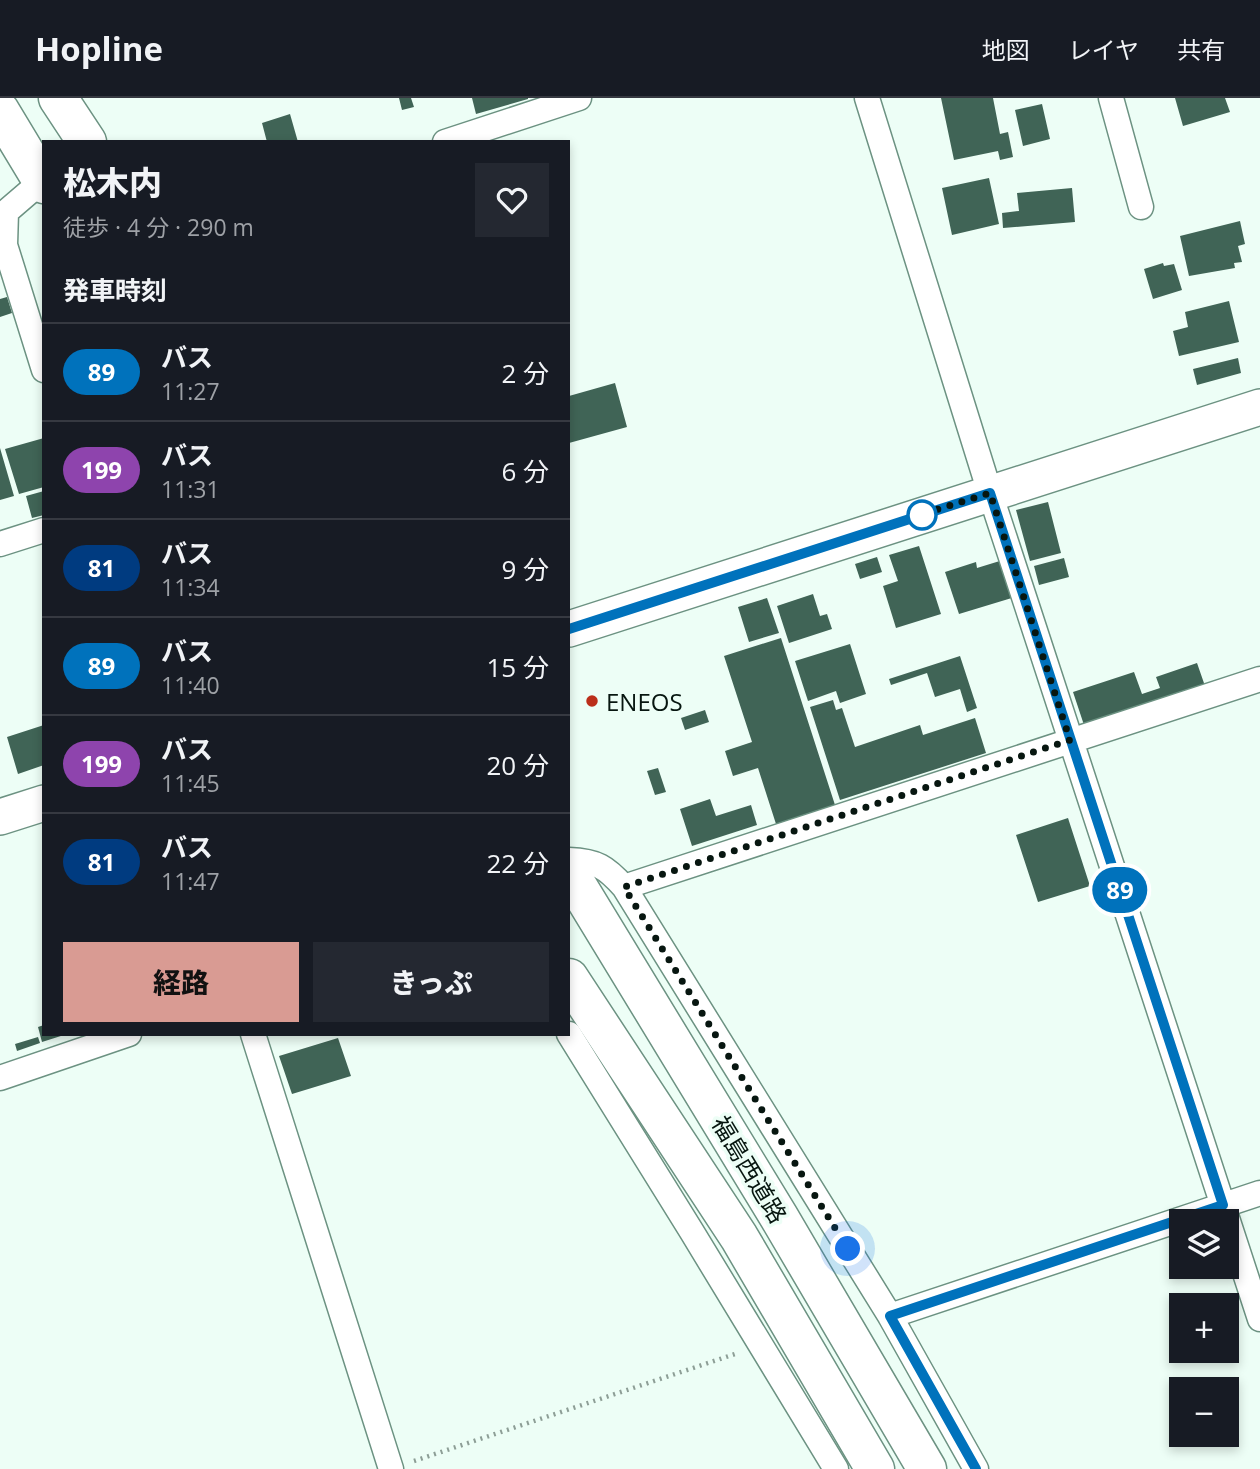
<!DOCTYPE html>
<html lang="ja">
<meta charset="utf-8">
<style>
:root{--surface:#171b24;--page:#242831;--text:#f1f3f6;--muted:#9ea1a6;--line:#363941;--accent:#d99b93}
body{margin:0;font-family:"Open Sans","Noto Sans JP",sans-serif;background:var(--page);color:var(--text);height:100vh;display:flex;flex-direction:column;font-size:26px;white-space:nowrap}
*{box-sizing:border-box;margin:0}
p{font-size:23px;color:var(--muted)}
.icon{flex:none;width:38px;height:38px;fill:none;stroke:currentColor;stroke-width:2;stroke-linecap:round;stroke-linejoin:round}
.map{position:relative;flex:1;overflow:hidden}
.side{position:absolute;left:42px;top:42px;width:528px;height:896px;display:flex;flex-direction:column;background:var(--surface);border-radius:0px;box-shadow:0 4px 10px #0003}
.side>*{flex:none}
.badge{padding:0 14px;border-radius:23px;font-size:24px;line-height:46px}
.tools{position:absolute;left:1169px;top:1111px;display:grid;gap:14px}
.tools a{display:grid;place-items:center;width:70px;height:70px;border-radius:0px;background:var(--surface);box-shadow:0 4px 10px #0003;font-size:35px}
.you{position:absolute;width:35px;height:35px;margin:-18px;border:5px solid #fff;border-radius:50%;background:#1a73e8;box-shadow:0 0 0 10px #1a73e833}
.map>.badge{position:absolute;translate:-50% -50%;box-shadow:0 0 0 4px #fff}
h2{padding:0 21px;font-size:26px;line-height:63px}
.round{display:grid;place-items:center;flex:none;width:74px;height:74px;border-radius:0px;background:var(--page)}
.summary{display:flex;align-items:center;justify-content:space-between;height:119px;padding:0 21px}
h1{font-size:33px;font-weight:800;line-height:52px}
.button{display:flex;gap:14px;margin-top:auto;padding:14px 21px}
.button a{flex:1;height:80px;border-radius:0px;background:var(--accent);color:#111;font-size:28px;font-weight:800;line-height:80px;text-align:center}
.button a+a{background:var(--page);color:var(--text)}
ul{padding:0;list-style:none}
li{display:flex;align-items:center;gap:21px;height:98px;padding:0 21px;border-top:2px solid var(--line)}
li div{flex:1}
li b{display:block;font-size:26px}
li em{font-style:normal}
li .badge{min-width:77px;font-weight:700;text-align:center}
header{display:flex;align-items:center;gap:42px;box-sizing:border-box;height:98px;padding:0 35px;background:var(--surface);border-bottom:2px solid var(--line)}
header strong{font-size:33px}
nav{display:flex;gap:38px;margin-inline-start:auto;font-size:24px}
.map>svg:first-child{display:block}
.building{fill:#406456}
.lines{fill:none;stroke-linecap:round;stroke-linejoin:round}
.street-casing{stroke:#6c9282;stroke-width:27}
.secondary-casing{stroke:#6c9282;stroke-width:38}
.highway-casing{stroke:#6c9282;stroke-width:41}
.path{stroke:#8d9e96;stroke-width:4.5;stroke-dasharray:2 5;stroke-linecap:butt}
.street{stroke:#fff;stroke-width:24}
.secondary{stroke:#fff;stroke-width:35}
.highway{stroke:#fff;stroke-width:38}
.line-casing{stroke:#fff;stroke-width:16}
.line{stroke:#0072bc;stroke-width:10}
.walk{stroke:#071610;stroke-width:7;stroke-dasharray:0 12.6}
.stop-dot{fill:#fff;stroke:#0072bc;stroke-width:3.5}
.poi-dot{fill:#bb2f1a;stroke:#edfef6;stroke-width:2.5}
.labels{text-anchor:middle;dominant-baseline:central;stroke-width:7;stroke-linejoin:round;paint-order:stroke}
.poi-label{font-size:24px;fill:#071610;stroke:#edfef6;text-anchor:start}
.street-label{font-size:24px;fill:#071610;stroke:#edfef6}
</style>
<header>
<strong>Hopline</strong>
<nav><a>地図</a><a>レイヤ</a><a>共有</a></nav>
</header>
<div class="map">
<svg width="1260" height="1371" viewBox="0 0 1260 1371">
<rect width="100%" height="100%" fill="#edfef6"/>
<path class="building" d="M 399,0 L 411,0 L 414,9 L 402,12 Z
M 472,0 L 528,0 L 528,1 L 476,16 Z
M 941,0 L 993,0 L 1000,36 L 1008,34 L 1013,59 L 1000,62 L 998,53 L 954,62 Z
M 1175,0 L 1225,0 L 1230,14 L 1183,28 Z
M 1042,6 L 1050,41 L 1023,48 L 1015,12 Z
M 290,16 L 298,44 L 267,44 L 262,25 Z
M 989,80 L 999,126 L 952,137 L 942,90 Z
M 1072,90 L 1075,124 L 1003,130 L 1002,115 L 1019,113 L 1017,95 Z
M 1240,123 L 1245,146 L 1238,148 L 1242,164 L 1234,165 L 1235,170 L 1189,178 L 1180,138 Z
M 1163,165 L 1164,168 L 1174,166 L 1182,192 L 1153,201 L 1144,171 Z
M 7,199 L 12,215 L 0,219 L 0,201 Z
M 1229,203 L 1239,244 L 1179,258 L 1173,233 L 1188,229 L 1185,214 Z
M 1238,260 L 1241,275 L 1197,287 L 1193,271 Z
M 615,285 L 627,329 L 569,345 L 569,298 Z
M 44,340 L 44,389 L 19,396 L 5,351 Z
M 0,350 L 14,398 L 0,402 Z
M 44,393 L 44,417 L 32,420 L 26,398 Z
M 1048,404 L 1061,455 L 1030,463 L 1016,412 Z
M 919,448 L 941,516 L 896,530 L 883,488 L 898,483 L 889,457 Z
M 877,459 L 882,474 L 860,481 L 855,466 Z
M 1064,460 L 1069,479 L 1039,487 L 1034,468 Z
M 1003,462 L 1015,499 L 959,516 L 945,474 L 976,464 L 977,470 Z
M 813,496 L 820,518 L 827,516 L 832,531 L 789,545 L 777,508 Z
M 767,500 L 779,535 L 749,544 L 738,509 Z
M 781,540 L 835,707 L 776,726 L 758,670 L 733,678 L 725,653 L 752,644 L 724,558 Z
M 850,546 L 866,596 L 840,605 L 836,593 L 808,603 L 795,563 Z
M 960,558 L 977,610 L 967,614 L 960,591 L 935,599 L 927,575 L 891,587 L 889,581 Z
M 1197,565 L 1205,588 L 1084,627 L 1073,594 L 1134,574 L 1142,596 L 1160,590 L 1156,579 Z
M 833,602 L 836,612 L 842,610 L 855,649 L 920,627 L 923,637 L 975,620 L 986,655 L 840,702 L 810,609 Z
M 705,612 L 709,624 L 685,632 L 681,620 Z
M 44,627 L 44,667 L 18,676 L 7,639 Z
M 658,670 L 666,694 L 655,697 L 647,673 Z
M 710,701 L 716,718 L 751,707 L 757,727 L 692,748 L 680,711 Z
M 1068,720 L 1090,788 L 1038,804 L 1016,737 Z
M 44,927 L 44,936 L 64,937 L 42,944 L 38,929 Z
M 38,939 L 40,945 L 17,953 L 15,946 Z
M 338,940 L 351,978 L 292,996 L 279,958 Z"/>
<g class="lines">
<g class="street-casing">
<path id="street" d="M 867,0 L 990,395 L 1260,1221
M 1111,0 L 1141,109
M 445,44 L 579,0
M 42,83 L 6,114 L 5,147 L 44,272
M 0,446 L 44,432
M 569,762 C 597,763 606,769 624,789 L 890,1218 L 976,1371
M 624,789 L 1260,581
M 253,936 L 391,1371
M 569,936 L 692,1134 L 836,1371
M 0,980 L 129,936
M 890,1218 L 1260,1095"/>
</g>
<g class="secondary-casing">
<path id="secondary" d="M 569,531 L 1260,309
M 0,719 L 44,705"/>
</g>
<g class="highway-casing">
<path id="highway" d="M 58,0 L 87,44
M 0,13 L 44,86
M 569,774 L 779,1119 L 927,1371
M 569,880 L 739,1139 L 875,1371"/>
</g>
<path class="path" d="M 414,1363 L 738,1255"/>
<use href="#street" class="street"/>
<use href="#secondary" class="secondary"/>
<use href="#highway" class="highway"/>
</g>
<g class="lines">
<g class="line-casing">
<path id="line" d="M 569,531 L 990,395 L 1223,1107 L 890,1218 L 976,1371"/>
</g>
<use href="#line" class="line"/>
<path class="walk" d="M 848,1151 L 624,789 L 1070,642 L 990,395 L 910,420 L 922,417"/>
</g>
<circle class="stop-dot" cx="922" cy="417" r="14"/>
<circle class="poi-dot" cx="592" cy="603" r="7"/>
<g class="labels">
<g class="poi-label">
<text x="606" y="603">ENEOS</text>
</g>
<g class="street-label">
<text transform="translate(750 1071) rotate(59)">福島西道路</text>
</g>
</g>
</svg>
<div class="tools">
<a><svg class="icon" aria-label="layers" viewBox="0 0 24 24"><path d="M12 4l9 5-9 5-9-5zM3 14l9 5 9-5"/></svg></a>
<a>+</a>
<a>−</a>
</div>
<div class="you" style="left:848px;top:1151px"></div>
<b class="badge" style="left:1120px;top:792px;background:#0072bc;color:#fff">89</b>
<section class="side">
<div class="summary"><div><h1>松木内</h1><p>徒歩 · 4 分 · 290 m</p></div><a class="round"><svg class="icon" aria-label="heart" viewBox="0 0 24 24"><path d="M12 20l-8-8c-3-5 5-10 8-4 3-6 11-1 8 4z"/></svg></a></div>
<h2>発車時刻</h2>
<ul>
<li><span class="badge" style="background:#0072bc;color:#fff">89</span><div><b>バス</b><p>11:27</p></div><em>2 分</em></li>
<li><span class="badge" style="background:#8e44ad;color:#fff">199</span><div><b>バス</b><p>11:31</p></div><em>6 分</em></li>
<li><span class="badge" style="background:#003b80;color:#fff">81</span><div><b>バス</b><p>11:34</p></div><em>9 分</em></li>
<li><span class="badge" style="background:#0072bc;color:#fff">89</span><div><b>バス</b><p>11:40</p></div><em>15 分</em></li>
<li><span class="badge" style="background:#8e44ad;color:#fff">199</span><div><b>バス</b><p>11:45</p></div><em>20 分</em></li>
<li><span class="badge" style="background:#003b80;color:#fff">81</span><div><b>バス</b><p>11:47</p></div><em>22 分</em></li>
</ul>
<div class="button"><a>経路</a><a>きっぷ</a></div>
</section>
</div>
